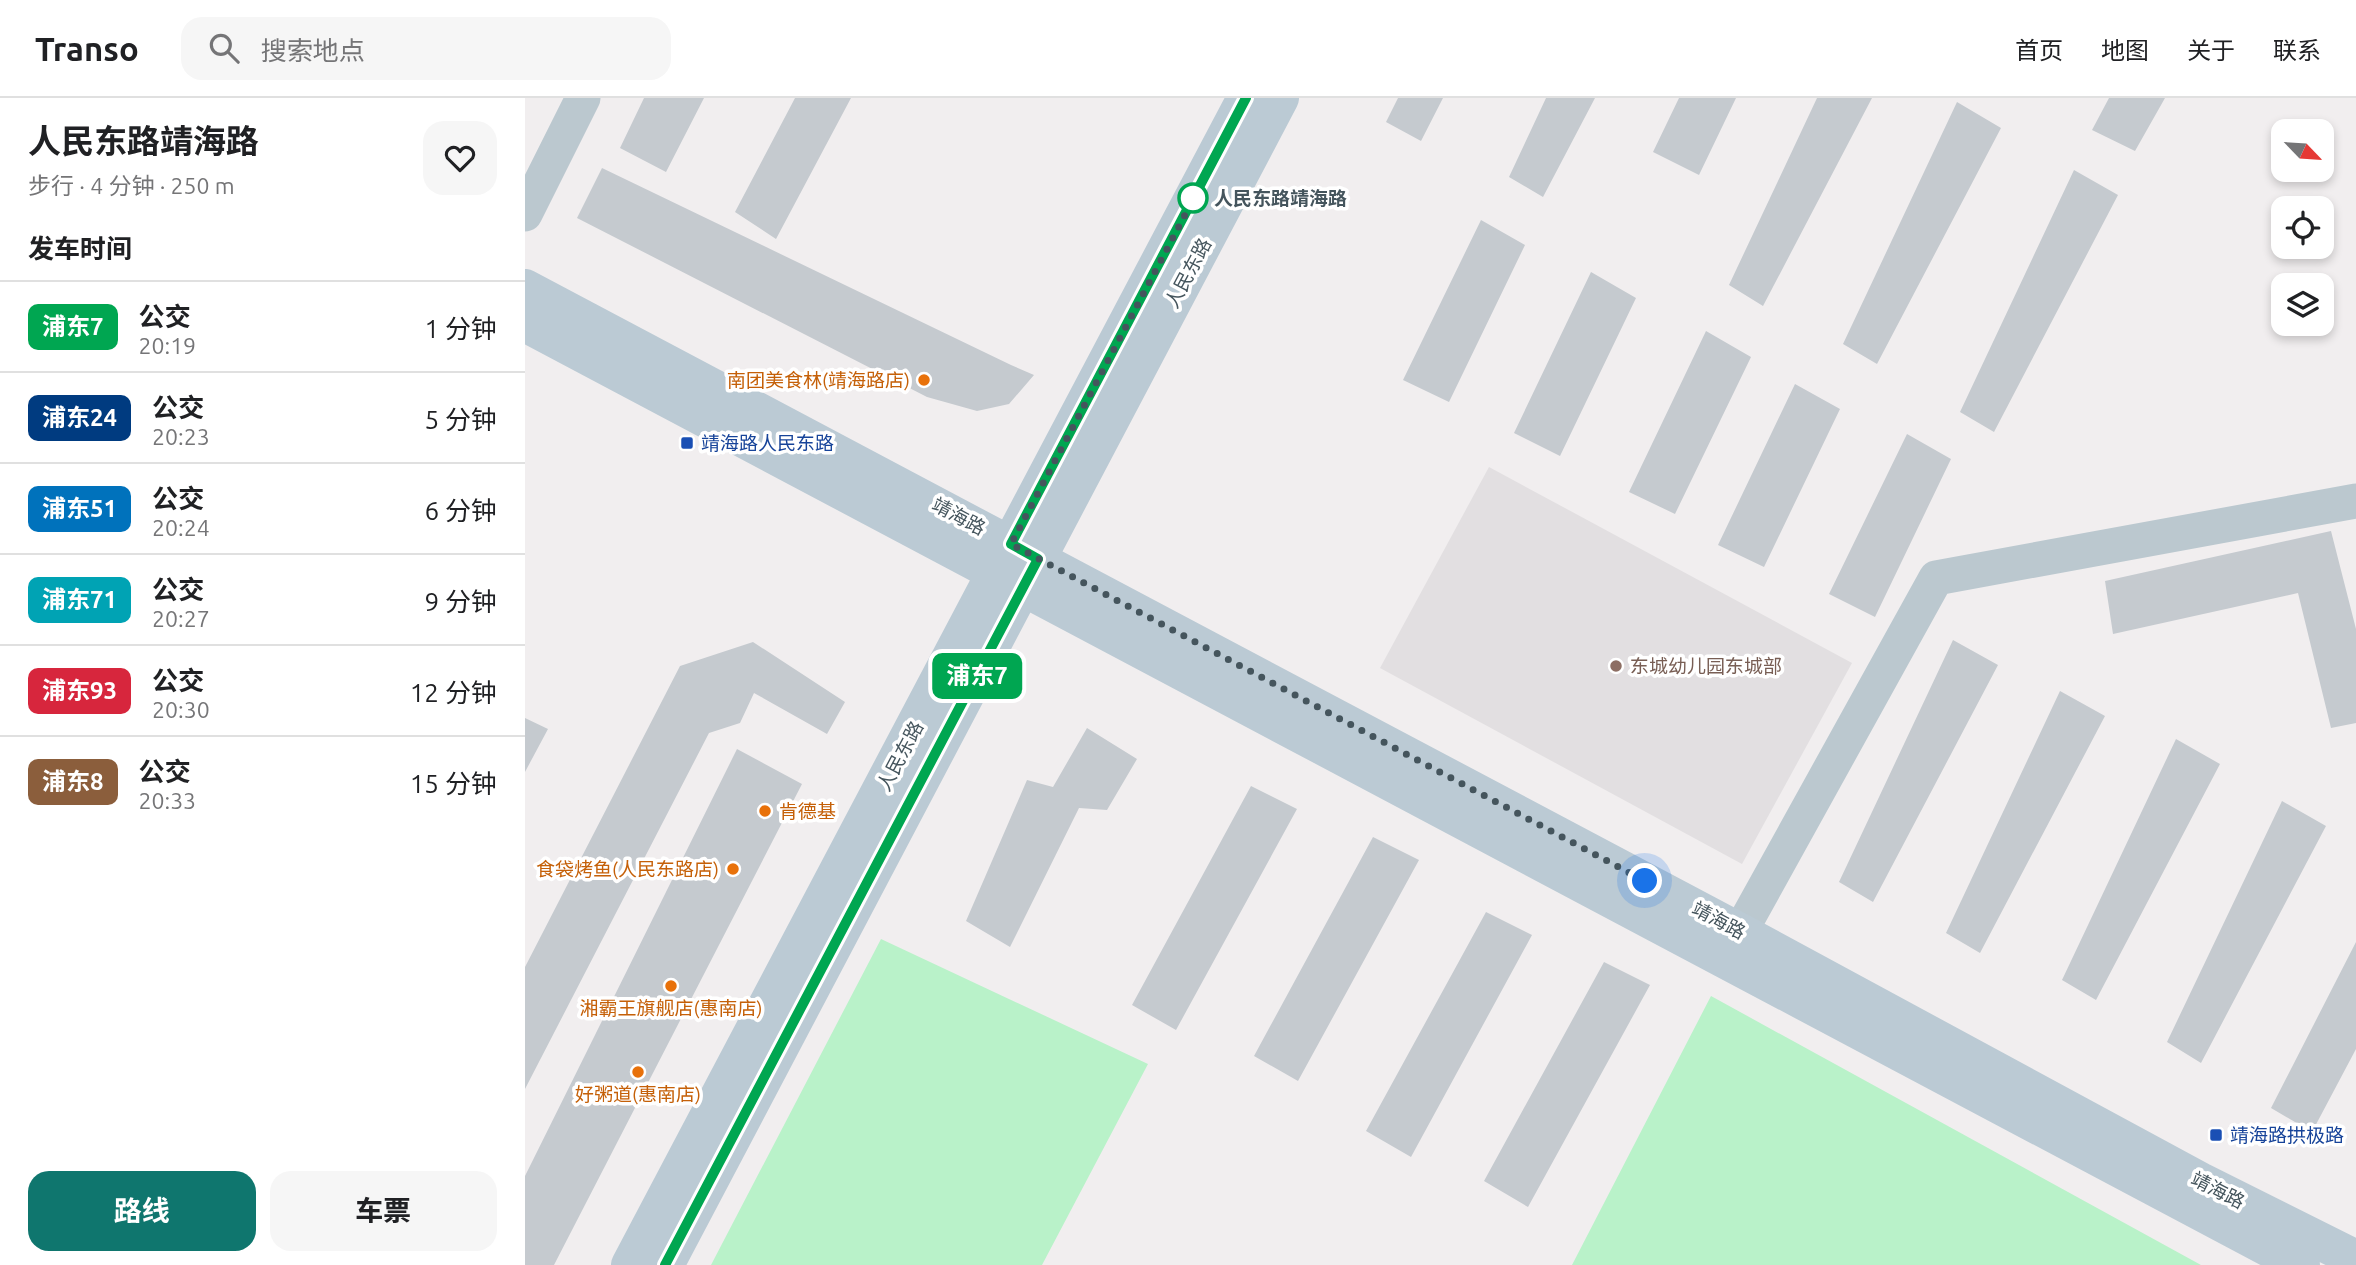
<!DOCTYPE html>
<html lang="zh">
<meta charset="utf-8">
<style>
:root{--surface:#fff;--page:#f6f6f6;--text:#202124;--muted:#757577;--line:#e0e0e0;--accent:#0f766e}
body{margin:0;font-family:Ubuntu,"Noto Sans SC",sans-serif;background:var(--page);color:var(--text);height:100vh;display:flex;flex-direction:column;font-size:26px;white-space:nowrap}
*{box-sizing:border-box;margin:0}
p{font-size:23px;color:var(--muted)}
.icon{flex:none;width:38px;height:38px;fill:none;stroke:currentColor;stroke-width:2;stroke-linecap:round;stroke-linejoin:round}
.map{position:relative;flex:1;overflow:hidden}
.drawer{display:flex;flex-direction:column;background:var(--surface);width:525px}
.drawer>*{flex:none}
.badge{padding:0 14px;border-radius:10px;font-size:24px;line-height:46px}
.needle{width:46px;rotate:115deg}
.tools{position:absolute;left:1746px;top:21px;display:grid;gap:14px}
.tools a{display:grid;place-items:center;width:63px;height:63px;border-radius:14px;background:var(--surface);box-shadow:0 4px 10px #0003;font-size:35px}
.you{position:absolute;width:35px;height:35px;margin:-18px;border:5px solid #fff;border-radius:50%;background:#1a73e8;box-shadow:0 0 0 10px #1a73e833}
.map>.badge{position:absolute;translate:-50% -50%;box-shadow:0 0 0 4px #fff}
h2{padding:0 28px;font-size:26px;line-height:63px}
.round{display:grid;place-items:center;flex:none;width:74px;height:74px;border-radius:21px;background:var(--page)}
.headline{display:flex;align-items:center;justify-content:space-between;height:119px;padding:0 28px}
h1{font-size:33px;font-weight:700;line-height:52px}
.button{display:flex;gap:14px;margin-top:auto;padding:14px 28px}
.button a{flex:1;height:80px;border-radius:21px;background:var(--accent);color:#fff;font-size:28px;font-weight:700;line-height:80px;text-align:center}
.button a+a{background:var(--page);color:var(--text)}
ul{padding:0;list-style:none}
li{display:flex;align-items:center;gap:21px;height:91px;padding:0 28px;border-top:2px solid var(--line)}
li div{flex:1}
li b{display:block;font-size:26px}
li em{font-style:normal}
li .badge{min-width:77px;font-weight:700;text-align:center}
header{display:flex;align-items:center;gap:42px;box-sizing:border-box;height:98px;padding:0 35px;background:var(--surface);border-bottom:2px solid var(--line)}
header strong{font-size:33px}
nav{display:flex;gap:38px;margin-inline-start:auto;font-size:24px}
.search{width:490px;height:63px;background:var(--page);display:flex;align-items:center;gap:18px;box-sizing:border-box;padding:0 24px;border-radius:21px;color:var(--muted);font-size:26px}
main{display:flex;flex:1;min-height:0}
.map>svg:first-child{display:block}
.education{fill:#e2dfe1}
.green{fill:#b9f2c9}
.building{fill:#c5cacf}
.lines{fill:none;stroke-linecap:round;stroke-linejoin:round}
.street{stroke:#bbc8cf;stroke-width:35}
.secondary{stroke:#bbcad4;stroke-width:38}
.line-casing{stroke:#fff;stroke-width:16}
.line{stroke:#00a651;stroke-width:10}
.walk{stroke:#45555d;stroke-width:7;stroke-dasharray:0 12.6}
.stop-dot{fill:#fff;stroke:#00a651;stroke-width:3.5}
.food-dot{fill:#e8710a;stroke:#fff;stroke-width:2.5}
.transit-dot{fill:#1a4fb4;stroke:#fff;stroke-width:2.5}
.education-dot{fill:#8d6e63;stroke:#fff;stroke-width:2.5}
.labels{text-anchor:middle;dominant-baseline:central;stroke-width:7;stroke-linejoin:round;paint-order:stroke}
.stop-label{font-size:19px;font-weight:bold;fill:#45555d;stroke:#fff;text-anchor:start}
.street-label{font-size:19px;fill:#45555d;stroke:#fff}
.food-label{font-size:19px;fill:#c56008;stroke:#fff;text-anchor:end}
.transit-label{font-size:19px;fill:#164399;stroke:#fff;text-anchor:start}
.education-label{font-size:19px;fill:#785e54;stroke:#fff;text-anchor:start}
</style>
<header>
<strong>Transo</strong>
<div class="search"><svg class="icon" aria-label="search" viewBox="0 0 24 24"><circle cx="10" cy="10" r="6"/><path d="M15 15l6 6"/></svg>搜索地点</div>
<nav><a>首页</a><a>地图</a><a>关于</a><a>联系</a></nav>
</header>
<main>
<section class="drawer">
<div class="headline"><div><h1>人民东路靖海路</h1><p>步行 · 4 分钟 · 250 m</p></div><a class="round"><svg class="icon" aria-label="heart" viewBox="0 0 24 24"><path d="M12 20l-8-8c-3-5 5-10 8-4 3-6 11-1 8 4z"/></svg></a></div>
<h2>发车时间</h2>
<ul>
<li><span class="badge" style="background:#00a651;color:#fff">浦东7</span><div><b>公交</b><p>20:19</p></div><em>1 分钟</em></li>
<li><span class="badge" style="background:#003b80;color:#fff">浦东24</span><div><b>公交</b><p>20:23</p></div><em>5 分钟</em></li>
<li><span class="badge" style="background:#0072bc;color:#fff">浦东51</span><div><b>公交</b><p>20:24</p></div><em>6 分钟</em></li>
<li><span class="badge" style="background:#00a3b4;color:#fff">浦东71</span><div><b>公交</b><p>20:27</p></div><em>9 分钟</em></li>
<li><span class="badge" style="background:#d7263d;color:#fff">浦东93</span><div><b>公交</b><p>20:30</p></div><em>12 分钟</em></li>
<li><span class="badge" style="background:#8b5e3c;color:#fff">浦东8</span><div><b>公交</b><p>20:33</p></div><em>15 分钟</em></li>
</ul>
<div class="button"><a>路线</a><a>车票</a></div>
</section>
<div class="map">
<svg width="1831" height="1167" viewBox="0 0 1831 1167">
<rect width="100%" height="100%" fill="#f1eeef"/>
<path class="education" d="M 964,369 L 1327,565 L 1217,766 L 855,570 Z"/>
<path class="green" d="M 356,841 L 623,966 L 517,1167 L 186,1167 Z
M 1186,898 L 1676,1167 L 1047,1167 Z"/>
<path class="building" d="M 119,0 L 179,0 L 141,74 L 95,50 Z
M 270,0 L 326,0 L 251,141 L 210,114 Z
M 873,0 L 918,0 L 896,43 L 861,24 Z
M 1021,0 L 1070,0 L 1018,99 L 984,79 Z
M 1154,0 L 1211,0 L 1174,77 L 1128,54 Z
M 1292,0 L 1347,0 L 1238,208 L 1204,187 Z
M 1584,0 L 1640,0 L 1610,53 L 1567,32 Z
M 1432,4 L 1476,30 L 1352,266 L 1318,246 Z
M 77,70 L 486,267 L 509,277 L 484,306 L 452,313 L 402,299 L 52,120 Z
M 1549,72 L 1593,97 L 1469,334 L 1435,314 Z
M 956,122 L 1000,147 L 924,304 L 878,282 Z
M 1066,174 L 1111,200 L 1035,358 L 989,335 Z
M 1181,233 L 1226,259 L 1150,416 L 1104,394 Z
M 1270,286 L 1315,311 L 1239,469 L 1193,447 Z
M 1382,336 L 1426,361 L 1350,519 L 1304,496 Z
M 1806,433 L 1831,531 L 1831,625 L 1806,630 L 1773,495 L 1588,536 L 1580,483 Z
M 1428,542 L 1473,567 L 1348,804 L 1314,784 Z
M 228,544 L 320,604 L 302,636 L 229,595 L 215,625 L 184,635 L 0,991 L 0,869 L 155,568 Z
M 1535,593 L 1580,618 L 1455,855 L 1421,835 Z
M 0,620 L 23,631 L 0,674 Z
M 562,630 L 612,661 L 582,712 L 554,710 L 485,849 L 441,823 L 502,682 L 528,689 Z
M 1651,641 L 1695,666 L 1571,902 L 1537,882 Z
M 212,651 L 277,686 L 29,1167 L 0,1167 L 0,1078 Z
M 726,688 L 772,711 L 651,932 L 607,907 Z
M 1757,703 L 1801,728 L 1676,965 L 1642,944 Z
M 848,739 L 894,762 L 773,983 L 729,958 Z
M 961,814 L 1007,837 L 886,1059 L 841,1033 Z
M 1831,844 L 1831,951 L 1787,1034 L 1746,1010 Z
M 1079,864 L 1125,887 L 1003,1109 L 959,1083 Z"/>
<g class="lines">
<path class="street" d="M 0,116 L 58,0
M 1204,861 L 1215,834 L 1411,480 L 1831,403"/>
<path class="secondary" d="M 0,190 L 1215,834 L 1675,1083 L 1831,1161
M 0,225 L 1776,1167
M 105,1167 L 721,0
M 140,1167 L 755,0"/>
</g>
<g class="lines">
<g class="line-casing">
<path id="line" d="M 140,1167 L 513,461 L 486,446 L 721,0"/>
</g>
<use href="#line" class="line"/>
<path class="walk" d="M 668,100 L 670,98 L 486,446 L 1120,783"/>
</g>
<circle class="stop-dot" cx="668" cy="100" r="14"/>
<g class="food-dot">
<circle cx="399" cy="282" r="7"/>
<circle cx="240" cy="713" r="7"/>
<circle cx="208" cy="771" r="7"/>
<circle cx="146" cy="888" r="7"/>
<circle cx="113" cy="974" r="7"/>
</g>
<g class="transit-dot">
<rect x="155" y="338" width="14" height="14" rx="3.5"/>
<rect x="1684" y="1030" width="14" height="14" rx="3.5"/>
</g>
<circle class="education-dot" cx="1091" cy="568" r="7"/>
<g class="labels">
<g class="stop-label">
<text x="689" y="100">人民东路靖海路</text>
</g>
<g class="street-label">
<text transform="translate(663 175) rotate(-62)">人民东路</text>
<text transform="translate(434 418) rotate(28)">靖海路</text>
<text transform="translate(375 658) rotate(-62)">人民东路</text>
<text transform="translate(1194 822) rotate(28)">靖海路</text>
<text transform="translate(1693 1092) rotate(27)">靖海路</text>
</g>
<g class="food-label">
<text x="385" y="282">南团美食林(靖海路店)</text>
<text x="254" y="713" text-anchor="start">肯德基</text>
<text x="194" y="771">食袋烤鱼(人民东路店)</text>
<text x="146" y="910" text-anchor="middle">湘霸王旗舰店(惠南店)</text>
<text x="113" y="996" text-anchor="middle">好粥道(惠南店)</text>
</g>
<g class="transit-label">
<text x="176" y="345">靖海路人民东路</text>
<text x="1705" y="1037">靖海路拱极路</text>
</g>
<g class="education-label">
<text x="1105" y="568">东城幼儿园东城部</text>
</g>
</g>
</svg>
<div class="tools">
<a><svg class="needle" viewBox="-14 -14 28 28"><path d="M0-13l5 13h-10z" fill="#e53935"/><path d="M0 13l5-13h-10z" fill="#757577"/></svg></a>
<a><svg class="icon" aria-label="locate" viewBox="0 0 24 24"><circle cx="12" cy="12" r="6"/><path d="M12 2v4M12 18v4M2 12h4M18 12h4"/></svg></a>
<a><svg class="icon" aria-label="layers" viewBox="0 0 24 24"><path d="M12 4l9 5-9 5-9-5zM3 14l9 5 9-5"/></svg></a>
</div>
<div class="you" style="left:1120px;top:783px"></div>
<b class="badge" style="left:452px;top:578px;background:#00a651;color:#fff">浦东7</b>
</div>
</main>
